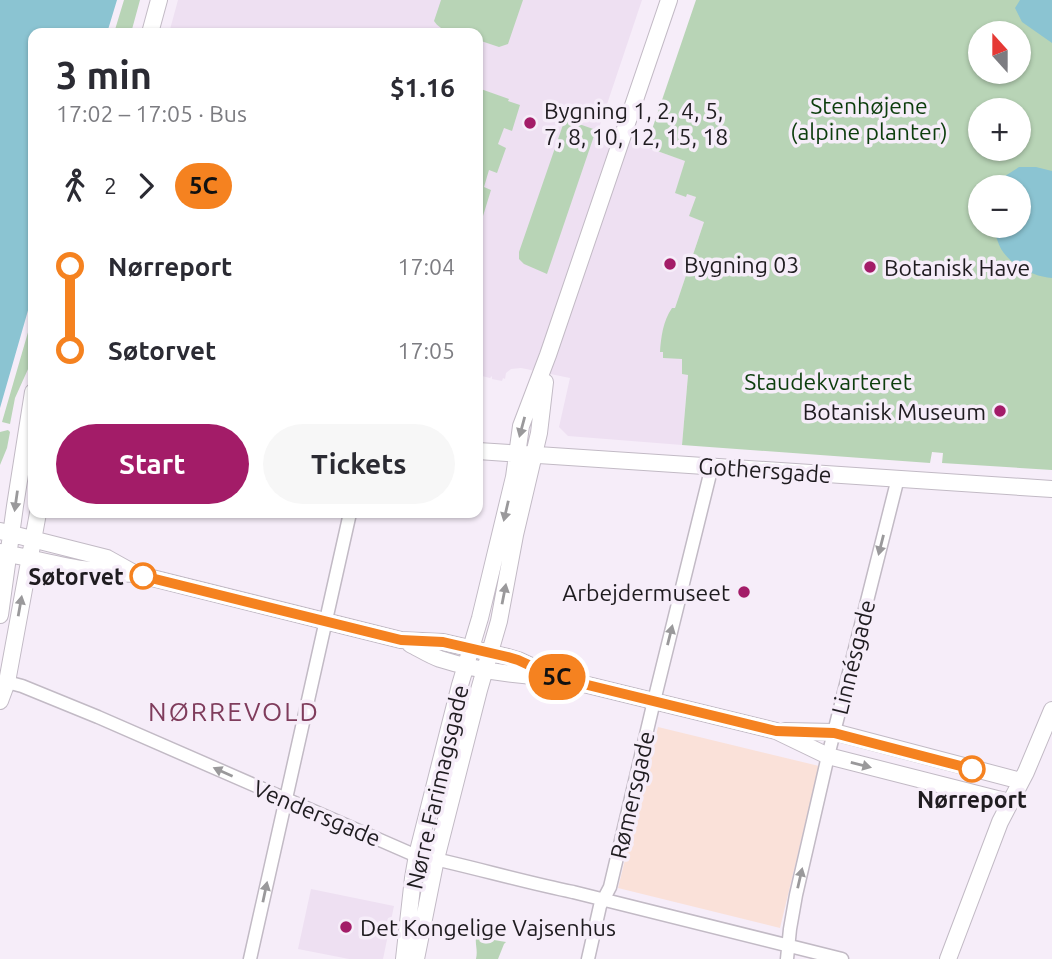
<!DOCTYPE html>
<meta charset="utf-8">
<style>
:root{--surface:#fff;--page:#f7f7f7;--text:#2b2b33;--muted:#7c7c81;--accent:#a31c68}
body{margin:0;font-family:Ubuntu,sans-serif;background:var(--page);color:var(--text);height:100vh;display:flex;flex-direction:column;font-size:26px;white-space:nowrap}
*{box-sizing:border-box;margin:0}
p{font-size:23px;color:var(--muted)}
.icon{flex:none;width:38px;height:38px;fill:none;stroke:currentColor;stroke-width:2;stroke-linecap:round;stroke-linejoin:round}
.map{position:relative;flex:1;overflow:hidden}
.side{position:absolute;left:28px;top:28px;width:455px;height:490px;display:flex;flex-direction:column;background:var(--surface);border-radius:14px;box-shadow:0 2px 5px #0004}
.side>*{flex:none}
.badge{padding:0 14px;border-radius:23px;font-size:24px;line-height:46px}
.needle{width:46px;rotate:339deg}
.buttons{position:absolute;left:968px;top:21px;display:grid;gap:14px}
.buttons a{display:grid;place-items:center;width:63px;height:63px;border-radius:50%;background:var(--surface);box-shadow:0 2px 5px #0004;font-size:35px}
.map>.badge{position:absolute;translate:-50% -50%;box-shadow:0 0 0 4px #fff}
.legs{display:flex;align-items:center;gap:10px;height:77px;padding:0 28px;font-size:23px}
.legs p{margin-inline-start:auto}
.head{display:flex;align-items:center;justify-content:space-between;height:119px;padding:0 28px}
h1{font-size:38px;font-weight:700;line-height:52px}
.action{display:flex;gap:14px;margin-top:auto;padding:14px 28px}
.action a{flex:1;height:80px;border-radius:42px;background:var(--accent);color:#fff;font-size:28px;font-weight:700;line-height:80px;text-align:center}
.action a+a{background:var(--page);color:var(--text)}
ul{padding:0 28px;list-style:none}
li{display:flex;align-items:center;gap:24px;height:84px;font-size:26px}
li i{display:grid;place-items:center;width:10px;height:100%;margin:0 9px;background:currentColor}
li i::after{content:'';width:18px;height:18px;margin:-9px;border:5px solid;border-radius:50%;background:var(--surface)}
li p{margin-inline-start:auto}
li:first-child i{background:linear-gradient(#0000 50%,currentColor 0)}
li:last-child i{background:linear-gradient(currentColor 50%,#0000 0)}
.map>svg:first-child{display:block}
.commercial{fill:#fae1d9}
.built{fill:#eee0f2}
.green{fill:#b8d4b6;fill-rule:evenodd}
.water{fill:#8bc4d2}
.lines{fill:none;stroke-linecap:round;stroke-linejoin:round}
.minor-casing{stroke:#c2bac5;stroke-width:15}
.tertiary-casing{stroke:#c2bac5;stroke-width:18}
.minor{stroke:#fff;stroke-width:12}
.tertiary{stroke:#fff;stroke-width:16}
.oneway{fill:#9a999b}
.line-1-casing{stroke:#fff;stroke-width:16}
.line-1{stroke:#f58220;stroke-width:10}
.poi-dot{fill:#a31c68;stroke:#f6edf9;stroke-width:2.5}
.stop-1-dot{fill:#fff;stroke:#f58220;stroke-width:3.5}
.labels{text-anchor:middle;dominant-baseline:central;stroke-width:7;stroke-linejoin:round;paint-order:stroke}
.park-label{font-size:23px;fill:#0c3d0c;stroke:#f6edf9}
.poi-label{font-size:23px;fill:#1f1c20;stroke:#f6edf9;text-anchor:start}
.street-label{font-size:23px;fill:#1f1c20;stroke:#f6edf9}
.stop-label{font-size:23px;font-weight:bold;fill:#1f1c20;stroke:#f6edf9;text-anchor:end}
.quarter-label{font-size:26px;letter-spacing:2px;fill:#7f3c5c;stroke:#f6edf9}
</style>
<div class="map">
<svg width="1052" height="959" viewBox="0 0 1052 959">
<rect width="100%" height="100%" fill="#f6edf9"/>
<path class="commercial" d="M 658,727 L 819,766 L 780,928 L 618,888 Z"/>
<path class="built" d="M 178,0 L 642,0 L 598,131 L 686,161 L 687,194 L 696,197 L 704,222 L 675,308 L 664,352 L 683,359 L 688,374 L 682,445 L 568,436 L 559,427 L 570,378 L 521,368 L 511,369 L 506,373 L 505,379 L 503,378 L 502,381 L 492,379 L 492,376 L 490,378 L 478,375 L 478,33 L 169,33 Z
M 311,889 L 394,906 L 383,959 L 349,959 L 298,949 Z"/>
<path class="green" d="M 124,0 L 140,0 L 131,33 L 114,33 Z
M 441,0 L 523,0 L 508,44 L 499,47 L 478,40 L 478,33 C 463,33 443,35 434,21 Z
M 696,0 L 1052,0 L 1052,470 L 942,463 L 943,453 L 932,452 L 930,463 L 682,445 L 688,375 L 682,374 L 682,359 L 663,358 L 663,352 L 660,352 C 661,337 663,321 672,308 L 675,308 L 704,222 L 689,216 L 696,197 L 687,194 L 686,197 L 675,193 L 685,161 L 646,147 ZM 980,33 L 1018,33 L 1018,72 L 980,72 ZM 980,110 L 1018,110 L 1018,149 L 980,149 ZM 980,187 L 1018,187 L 1018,226 L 980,226 Z
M 478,88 L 509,99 L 508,101 L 520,105 L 512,131 L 504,128 L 498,144 L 506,148 L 497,173 L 489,170 L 484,187 L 491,190 L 483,216 L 478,214 Z
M 565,119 L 596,130 L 547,274 L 524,264 L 519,259 L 519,252 Z
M 33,315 L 33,358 L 15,398 L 10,424 L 2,422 Z
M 8,430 L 10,432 L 7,448 L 0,465 L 0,432 Z
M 476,937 L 506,942 L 504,944 L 498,959 L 476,959 C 478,950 475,945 476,937 Z"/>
<path class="water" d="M 0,0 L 117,0 L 107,33 L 33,33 L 33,293 L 0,408 Z
M 1020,0 L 1052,0 L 1052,43 L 1022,22 L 1015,8 Z
M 1019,167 L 1036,167 L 1052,171 L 1052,278 C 1031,276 1005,263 998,242 C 996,237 994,231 993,226 L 1018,226 L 1018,187 L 997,187 L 1002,178 Z"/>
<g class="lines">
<g class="minor-casing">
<path id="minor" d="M 7,682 L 22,686 L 98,717 L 412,854 C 466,865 519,881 573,892 L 842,959
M 250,959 L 350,513
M 588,959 L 600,906 L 610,887 L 654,701 L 712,466
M 787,959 L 790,929 L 796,895 L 828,756 L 898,478"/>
</g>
<g class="tertiary-casing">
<path id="tertiary" d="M 150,33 L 159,0
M 478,451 L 1052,489
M 0,531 L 107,558 L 134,573
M 0,552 C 45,561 90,574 136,574 L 401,640 L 443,642 L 508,657 L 518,660 L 555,677 L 776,731 L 828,756 L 1009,802
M 0,615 L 15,506 L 33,392
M 410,644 C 420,649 429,655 440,659 C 474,670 511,675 547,677
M 0,701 L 7,682 L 38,513
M 785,731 L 834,732 L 1021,781
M 404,959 L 413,878 L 417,855 L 460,685 L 480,618 L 514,477 L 521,426 L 548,355 L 669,0
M 416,959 L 436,859 L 479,690 L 499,621 L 515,535 L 539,433 L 545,382
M 948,959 L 1000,822 L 1026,772 L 1052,710"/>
</g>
<use href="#minor" class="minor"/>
<use href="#tertiary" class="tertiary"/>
</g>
<defs><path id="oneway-solid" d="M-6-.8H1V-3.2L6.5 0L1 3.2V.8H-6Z" transform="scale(1.75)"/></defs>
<g class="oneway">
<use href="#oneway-solid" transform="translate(522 427) rotate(105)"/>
<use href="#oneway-solid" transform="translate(16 501) rotate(98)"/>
<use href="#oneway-solid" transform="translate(506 511) rotate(103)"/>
<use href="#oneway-solid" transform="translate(881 545) rotate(104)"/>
<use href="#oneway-solid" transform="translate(504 594) rotate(-79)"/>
<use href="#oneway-solid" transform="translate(20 606) rotate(-80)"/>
<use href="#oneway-solid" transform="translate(670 635) rotate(-76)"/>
<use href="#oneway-solid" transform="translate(861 765) rotate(14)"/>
<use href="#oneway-solid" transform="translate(223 772) rotate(-156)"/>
<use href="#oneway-solid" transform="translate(800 878) rotate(-77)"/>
<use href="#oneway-solid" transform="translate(265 892) rotate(-78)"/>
</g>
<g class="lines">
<g class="line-1-casing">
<path id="line-1" d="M 143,576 L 401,640 L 443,642 L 508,657 L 518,660 L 555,677 L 776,731 L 834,733 L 972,769"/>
</g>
<use href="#line-1" class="line-1"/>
</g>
<g class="poi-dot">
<circle cx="530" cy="123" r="7"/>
<circle cx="670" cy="264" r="7"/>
<circle cx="870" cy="267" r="7"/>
<circle cx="1000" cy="411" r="7"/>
<circle cx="744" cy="592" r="7"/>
<circle cx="346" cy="927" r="7"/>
</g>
<g class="stop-1-dot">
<circle cx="143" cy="576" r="12"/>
<circle cx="972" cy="769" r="12"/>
</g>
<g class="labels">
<g class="park-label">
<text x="869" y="105">Stenhøjene<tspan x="869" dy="26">(alpine planter)</tspan></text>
<text x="828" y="381">Staudekvarteret</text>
</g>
<g class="poi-label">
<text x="544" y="110">Bygning 1, 2, 4, 5,<tspan x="544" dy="26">7, 8, 10, 12, 15, 18</tspan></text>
<text x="684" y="264">Bygning 03</text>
<text x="884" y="267">Botanisk Have</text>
<text x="986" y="411" text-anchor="end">Botanisk Museum</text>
<text x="730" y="592" text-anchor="end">Arbejdermuseet</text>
<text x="360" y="927">Det Kongelige Vajsenhus</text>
</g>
<g class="street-label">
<text transform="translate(765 470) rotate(4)">Gothersgade</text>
<text transform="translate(853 657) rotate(-76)">Linnésgade</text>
<text transform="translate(437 787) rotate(-77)">Nørre Farimagsgade</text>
<text transform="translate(632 795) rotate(-77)">Rømersgade</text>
<text transform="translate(317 813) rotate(23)">Vendersgade</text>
</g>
<g class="stop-label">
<text x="124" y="576">Søtorvet</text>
<text x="972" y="799" text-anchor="middle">Nørreport</text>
</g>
<g class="quarter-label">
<text x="234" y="711">NØRREVOLD</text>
</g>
</g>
</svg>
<div class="buttons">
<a><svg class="needle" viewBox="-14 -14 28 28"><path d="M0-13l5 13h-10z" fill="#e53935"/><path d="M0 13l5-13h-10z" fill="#7c7c81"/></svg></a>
<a>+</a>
<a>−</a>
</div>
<b class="badge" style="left:557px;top:677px;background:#f58220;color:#111">5C</b>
<section class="side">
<div class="head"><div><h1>3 min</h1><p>17:02 – 17:05 · Bus</p></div><b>$1.16</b></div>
<div class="legs"><svg class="icon" aria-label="walk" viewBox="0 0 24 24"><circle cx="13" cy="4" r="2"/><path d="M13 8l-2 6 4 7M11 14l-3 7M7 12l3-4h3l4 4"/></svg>2<svg class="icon" aria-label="forward" viewBox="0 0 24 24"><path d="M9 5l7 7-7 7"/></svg><b class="badge" style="background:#f58220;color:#111">5C</b></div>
<ul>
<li><i style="color:#f58220"></i><b>Nørreport</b><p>17:04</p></li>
<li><i style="color:#f58220"></i><b>Søtorvet</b><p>17:05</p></li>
</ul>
<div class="action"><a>Start</a><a>Tickets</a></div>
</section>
</div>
